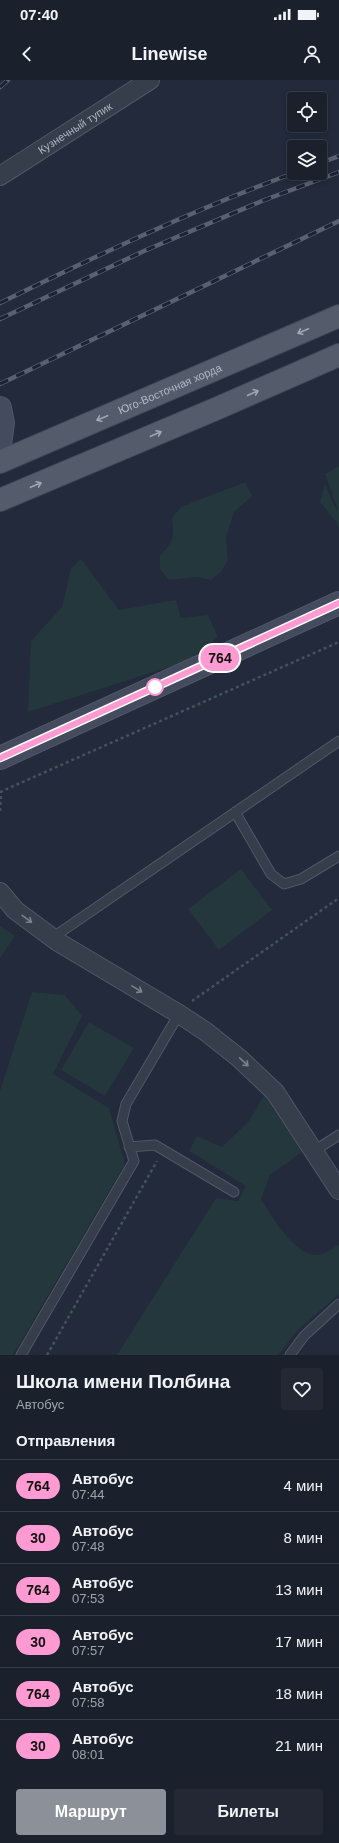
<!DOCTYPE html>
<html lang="ru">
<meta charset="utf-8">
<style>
:root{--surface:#1a202c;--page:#232834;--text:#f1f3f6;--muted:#9fa3a9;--line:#383e48;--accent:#8c9099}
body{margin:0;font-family:Helvetica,sans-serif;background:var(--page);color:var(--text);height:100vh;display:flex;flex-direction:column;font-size:15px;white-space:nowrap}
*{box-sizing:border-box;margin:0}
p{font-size:13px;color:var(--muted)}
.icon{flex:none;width:22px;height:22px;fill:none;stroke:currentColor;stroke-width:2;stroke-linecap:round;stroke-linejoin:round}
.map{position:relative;height:1275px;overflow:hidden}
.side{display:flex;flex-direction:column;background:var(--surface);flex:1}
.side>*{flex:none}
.badge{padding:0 8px;border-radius:13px;font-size:14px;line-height:26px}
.tools{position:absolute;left:287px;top:12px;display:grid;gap:8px}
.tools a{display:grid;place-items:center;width:40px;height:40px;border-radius:4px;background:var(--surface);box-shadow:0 2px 6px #0003,0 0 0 1px var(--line);font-size:20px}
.map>.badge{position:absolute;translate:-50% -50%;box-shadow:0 0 0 2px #fff}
h2{padding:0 16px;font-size:15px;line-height:36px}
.round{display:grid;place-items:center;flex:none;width:42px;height:42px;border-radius:4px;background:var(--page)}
.overview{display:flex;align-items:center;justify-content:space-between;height:68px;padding:0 16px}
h1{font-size:19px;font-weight:700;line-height:30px}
.button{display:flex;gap:8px;margin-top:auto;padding:8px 16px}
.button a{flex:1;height:46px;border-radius:4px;background:var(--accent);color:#fff;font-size:16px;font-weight:700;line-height:46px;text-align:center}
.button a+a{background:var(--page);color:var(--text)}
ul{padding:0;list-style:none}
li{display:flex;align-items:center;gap:12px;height:52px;padding:0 16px;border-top:1px solid var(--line)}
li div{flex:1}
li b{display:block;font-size:15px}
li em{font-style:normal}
li .badge{min-width:44px;font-weight:700;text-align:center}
.status{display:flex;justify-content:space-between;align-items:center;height:28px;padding:0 20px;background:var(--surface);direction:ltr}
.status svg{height:11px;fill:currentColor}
header{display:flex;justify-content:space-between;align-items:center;height:52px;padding:0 16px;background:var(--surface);font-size:18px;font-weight:700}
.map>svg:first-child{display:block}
.green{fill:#24373c}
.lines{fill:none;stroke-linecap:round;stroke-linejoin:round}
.lane-casing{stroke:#515766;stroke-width:11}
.street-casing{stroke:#515766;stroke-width:20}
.secondary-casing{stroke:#515766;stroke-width:24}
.primary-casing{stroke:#3f4654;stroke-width:24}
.path{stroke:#425459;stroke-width:2.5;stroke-dasharray:3 3;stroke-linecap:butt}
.lane{stroke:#363d4b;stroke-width:9}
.street{stroke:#363d4b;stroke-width:18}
.secondary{stroke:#444b5e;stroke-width:22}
.primary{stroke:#545c6b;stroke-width:22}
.rail-casing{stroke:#586072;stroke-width:4.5}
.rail{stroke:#1b2230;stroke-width:3;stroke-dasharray:9;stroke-linecap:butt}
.oneway{stroke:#9ea5b5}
.oneway2{stroke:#7a808f}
.line-casing{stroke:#fff;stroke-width:9}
.line{stroke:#ff9ad2;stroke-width:6}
.stop-dot{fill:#fff;stroke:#ff9ad2;stroke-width:2}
.labels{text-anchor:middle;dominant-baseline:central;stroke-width:3;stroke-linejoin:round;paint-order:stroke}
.street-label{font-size:11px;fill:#b1b7c7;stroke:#1b2230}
</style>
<div class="status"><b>07:40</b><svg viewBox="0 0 49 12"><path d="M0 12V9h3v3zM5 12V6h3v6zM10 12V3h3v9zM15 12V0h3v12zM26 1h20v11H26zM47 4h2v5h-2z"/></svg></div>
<header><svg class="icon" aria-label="back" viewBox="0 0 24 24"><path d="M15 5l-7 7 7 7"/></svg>Linewise<svg class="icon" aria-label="person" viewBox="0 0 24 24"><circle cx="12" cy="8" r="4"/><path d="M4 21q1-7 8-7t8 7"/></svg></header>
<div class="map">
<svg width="339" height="1275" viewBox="0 0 339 1275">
<rect width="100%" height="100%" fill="#222a3b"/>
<path class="green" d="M 339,386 L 339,449 L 337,443 L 320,422 L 325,404 L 334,425 L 338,430 L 325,394 Z
M 245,402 L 252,416 L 234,432 L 226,457 L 228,480 L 221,492 L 211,500 L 197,497 L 169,500 L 160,489 L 160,475 C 174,462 174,457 172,438 L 181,427 Z
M 81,479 L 119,530 L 176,520 L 181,538 L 208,535 L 218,557 L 188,581 L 28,632 L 31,561 L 62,527 L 71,488 Z
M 241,789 L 272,830 L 219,870 L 188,829 Z
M 0,846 L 15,856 L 0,878 Z
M 32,912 L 65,915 L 82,936 L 53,994 L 109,1028 L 125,1084 L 13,1275 L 0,1275 L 0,1011 Z
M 89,942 L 134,968 L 105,1016 L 61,990 Z
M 265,1014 L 302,1072 L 270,1095 L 261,1119 C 271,1135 294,1175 316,1175 C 323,1175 333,1168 339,1165 L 339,1214 L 298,1250 L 278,1275 L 117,1275 L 216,1118 L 238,1121 L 246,1106 L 189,1071 L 197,1056 L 222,1067 L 249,1041 Z"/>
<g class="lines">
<g class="lane-casing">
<path id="lane" d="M 235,732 L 271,794 L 284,804 L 301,799 L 339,776
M 52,858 L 339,661
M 129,1067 L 155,1065 L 234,1112
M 314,1071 L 339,1055
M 21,1275 L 134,1081 L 122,1041 L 126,1024 L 179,934
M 290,1275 L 304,1256 L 339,1224"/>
</g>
<g class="street-casing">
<g id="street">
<path id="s1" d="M 0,96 L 150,0"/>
<path d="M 0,812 L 15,830 L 58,862 L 179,934 L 205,951 L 239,978 L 275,1012 L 339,1110"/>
</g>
</g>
<g class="secondary-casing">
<path id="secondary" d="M 0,328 L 3,343 L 0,365
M 0,678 L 339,523"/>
</g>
<g class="primary-casing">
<g id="primary">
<path id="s2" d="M 0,382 L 339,236"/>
<path d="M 0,420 L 218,328 L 339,275"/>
</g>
</g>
<path class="path" d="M 0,712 L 339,562
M 0,731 L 1,712
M 192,921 L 339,818
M 47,1275 L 157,1081"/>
<use href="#lane" class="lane"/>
<use href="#street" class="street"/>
<use href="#secondary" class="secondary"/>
<use href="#primary" class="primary"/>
<g class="rail-casing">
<path id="rail" d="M 0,7 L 8,0
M 320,83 L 339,76
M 0,223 C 96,176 193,130 294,93
M 0,239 L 144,171 L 262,121 L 339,92
M 0,304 L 339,141"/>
</g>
<use href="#rail" class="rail"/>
</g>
<defs><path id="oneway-shaft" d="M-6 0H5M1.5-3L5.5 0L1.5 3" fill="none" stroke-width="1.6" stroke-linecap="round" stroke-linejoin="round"/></defs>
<g class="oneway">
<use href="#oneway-shaft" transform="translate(303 251) rotate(157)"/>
<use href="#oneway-shaft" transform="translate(253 313) rotate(-24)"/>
<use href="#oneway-shaft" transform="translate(102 338) rotate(157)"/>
<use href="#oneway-shaft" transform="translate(156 354) rotate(-23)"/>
<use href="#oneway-shaft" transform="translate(36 405) rotate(-23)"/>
</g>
<g class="oneway2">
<use href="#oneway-shaft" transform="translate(27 839) rotate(36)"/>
<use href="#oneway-shaft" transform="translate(137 909) rotate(31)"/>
<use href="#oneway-shaft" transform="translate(244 982) rotate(43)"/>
</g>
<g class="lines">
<g class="line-casing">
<path id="line" d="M 0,678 L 339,523"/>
</g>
<use href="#line" class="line"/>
</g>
<circle class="stop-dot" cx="155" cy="607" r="8"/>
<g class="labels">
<g class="street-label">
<text stroke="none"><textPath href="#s1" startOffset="89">Кузнечный тупик</textPath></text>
<text stroke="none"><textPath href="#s2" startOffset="185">Юго-Восточная хорда</textPath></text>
</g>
</g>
</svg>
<div class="tools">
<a><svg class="icon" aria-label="locate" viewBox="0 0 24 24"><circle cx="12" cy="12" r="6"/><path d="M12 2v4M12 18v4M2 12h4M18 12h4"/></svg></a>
<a><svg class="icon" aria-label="layers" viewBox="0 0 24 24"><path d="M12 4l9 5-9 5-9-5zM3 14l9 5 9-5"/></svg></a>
</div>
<b class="badge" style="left:220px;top:578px;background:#ff9ad2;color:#111">764</b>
</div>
<section class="side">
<div class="overview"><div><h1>Школа имени Полбина</h1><p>Автобус</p></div><a class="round"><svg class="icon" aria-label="heart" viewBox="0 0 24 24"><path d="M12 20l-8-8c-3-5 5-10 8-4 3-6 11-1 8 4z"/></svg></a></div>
<h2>Отправления</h2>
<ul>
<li><span class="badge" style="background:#ff9ad2;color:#111">764</span><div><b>Автобус</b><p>07:44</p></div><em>4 мин</em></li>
<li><span class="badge" style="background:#ff9ad2;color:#111">30</span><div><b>Автобус</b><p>07:48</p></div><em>8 мин</em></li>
<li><span class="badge" style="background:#ff9ad2;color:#111">764</span><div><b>Автобус</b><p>07:53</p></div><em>13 мин</em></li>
<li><span class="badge" style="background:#ff9ad2;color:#111">30</span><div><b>Автобус</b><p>07:57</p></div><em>17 мин</em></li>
<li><span class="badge" style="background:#ff9ad2;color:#111">764</span><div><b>Автобус</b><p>07:58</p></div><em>18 мин</em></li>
<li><span class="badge" style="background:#ff9ad2;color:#111">30</span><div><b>Автобус</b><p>08:01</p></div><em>21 мин</em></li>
</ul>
<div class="button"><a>Маршрут</a><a>Билеты</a></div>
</section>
